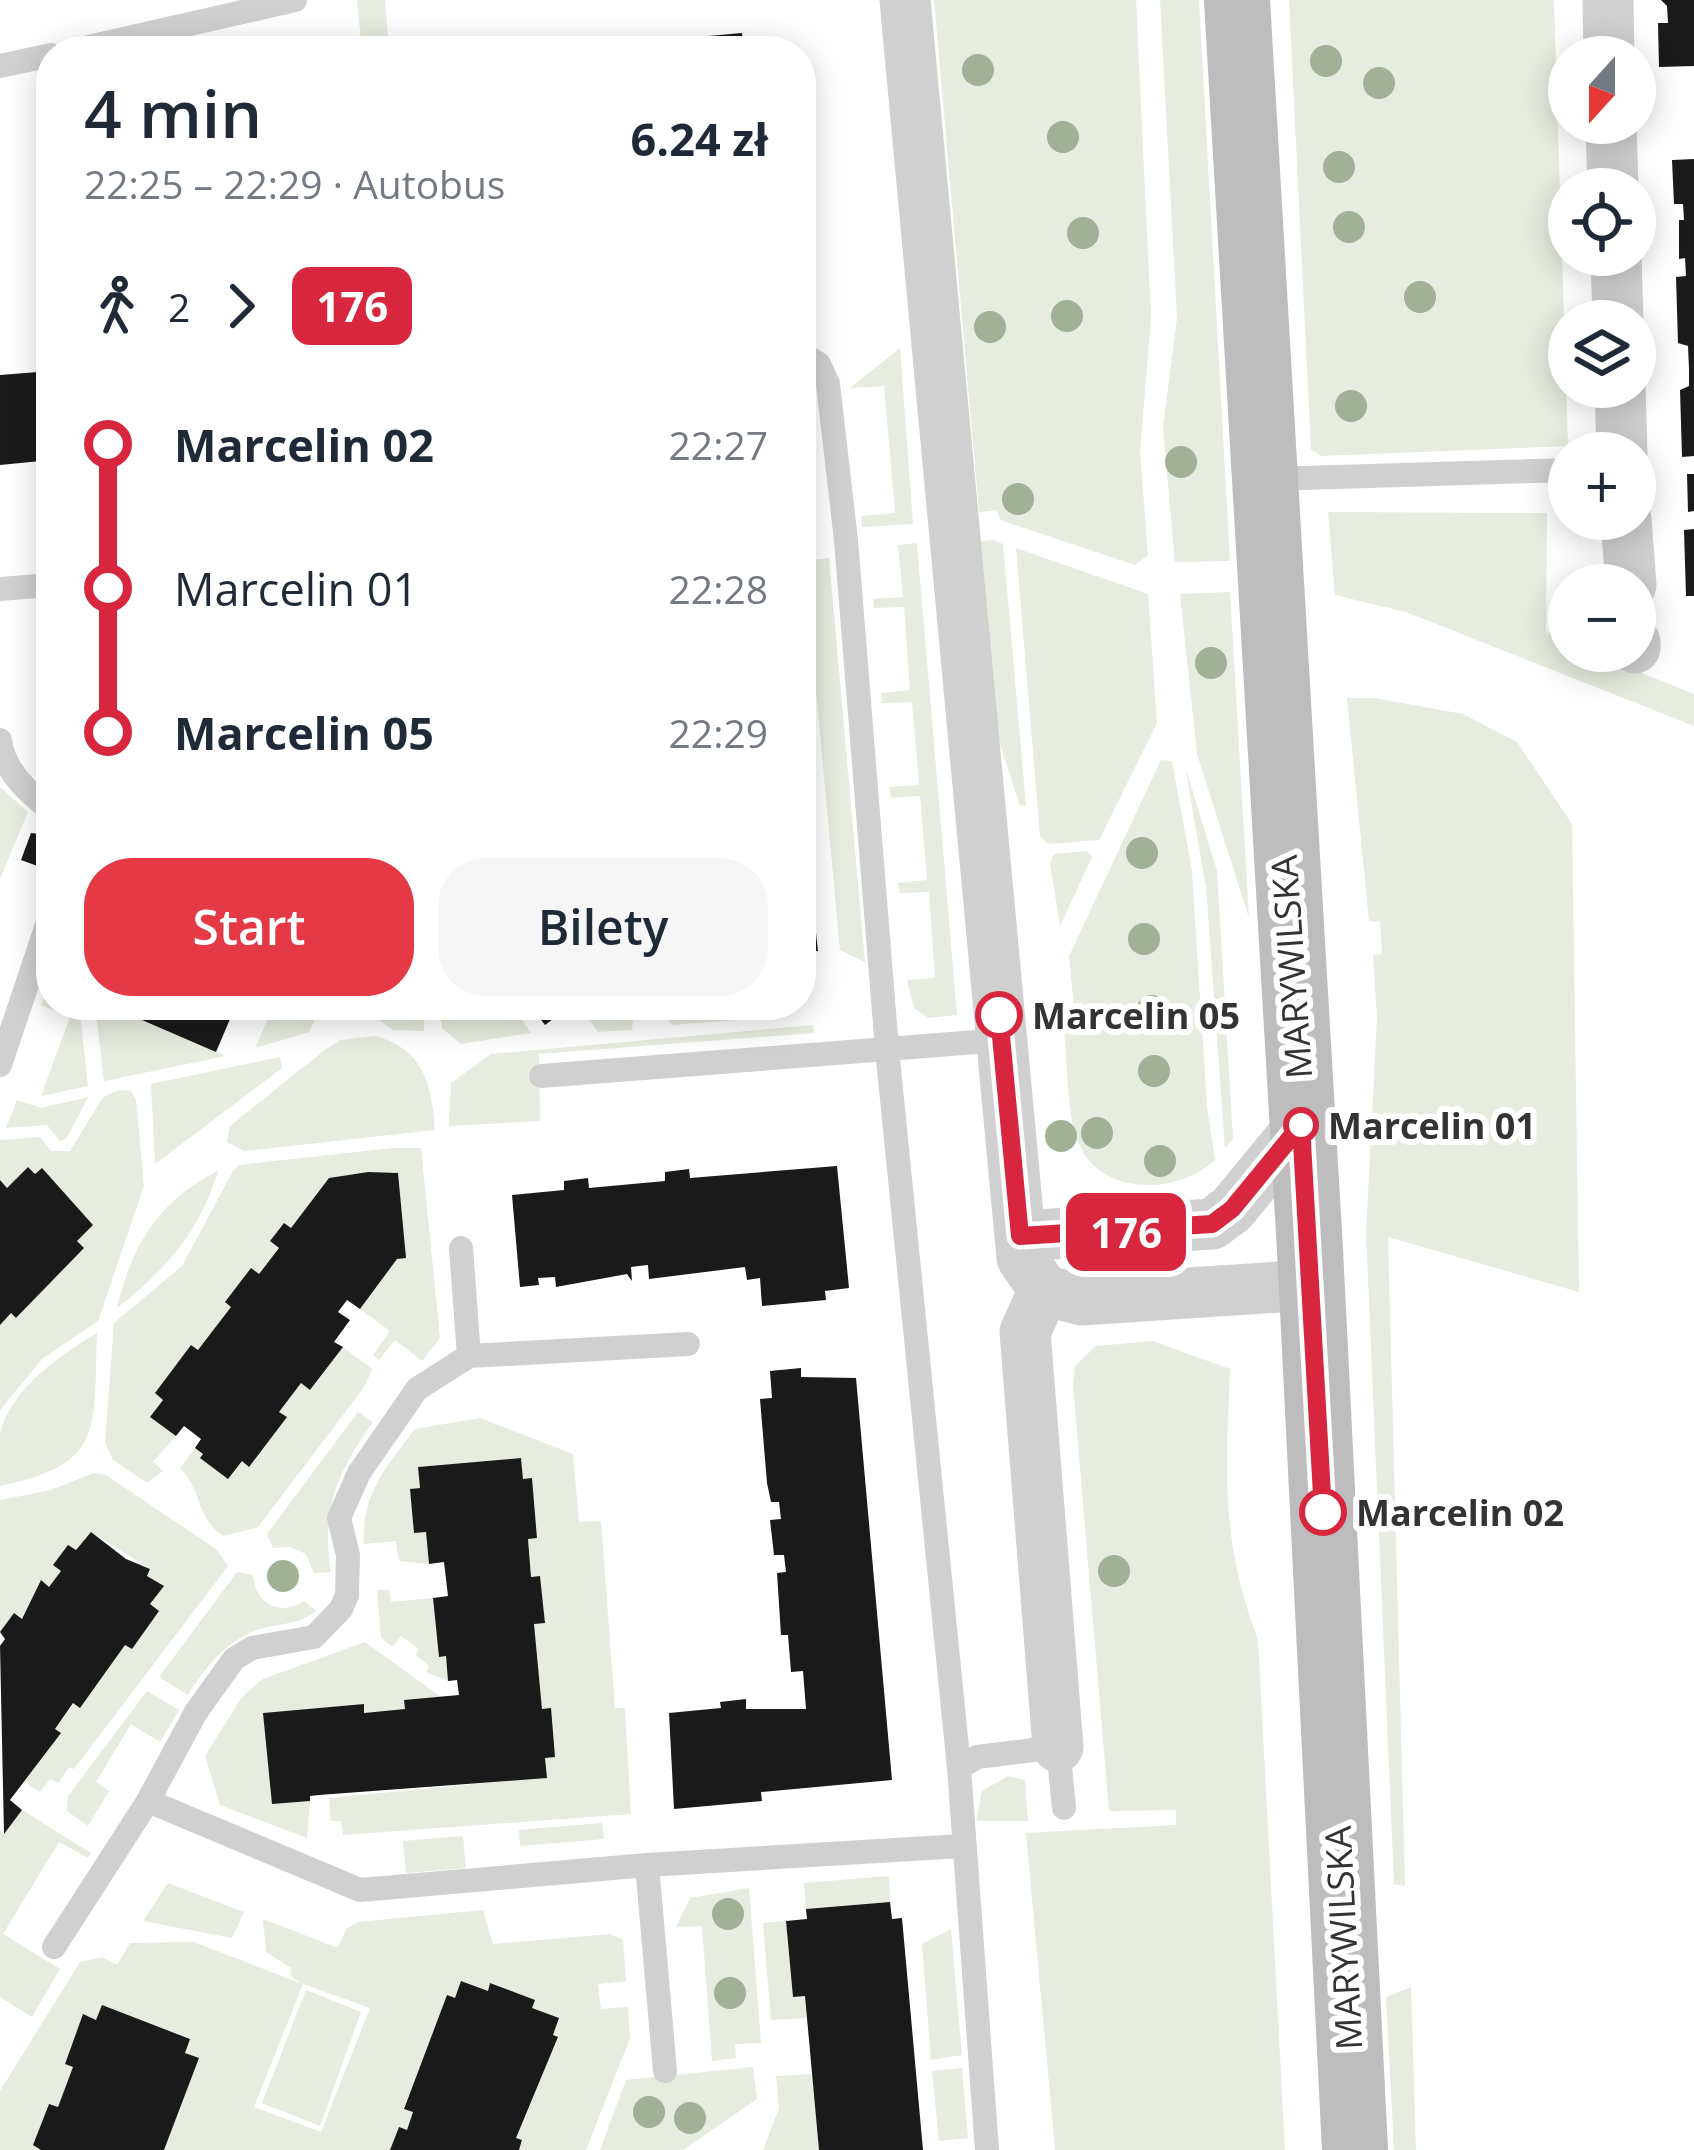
<!DOCTYPE html>
<html lang="pl">
<meta charset="utf-8">
<style>
:root{--surface:#fff;--page:#f6f6f7;--text:#1f2937;--muted:#747a83;--accent:#e63946}
body{margin:0;font-family:"Open Sans",sans-serif;background:var(--page);color:var(--text);height:100vh;display:flex;flex-direction:column;font-size:45px;white-space:nowrap}
*{box-sizing:border-box;margin:0}
p{font-size:39px;color:var(--muted)}
.icon{flex:none;width:66px;height:66px;fill:none;stroke:currentColor;stroke-width:2;stroke-linecap:round;stroke-linejoin:round}
.map{position:relative;flex:1;overflow:hidden}
.drawer{position:absolute;left:36px;top:36px;width:780px;height:984px;display:flex;flex-direction:column;background:var(--surface);border-radius:48px;box-shadow:0 6px 30px #0003}
.drawer>*{flex:none}
.badge{padding:0 24px;border-radius:18px;font-size:42px;line-height:78px}
.needle{width:78px;rotate:201deg}
.fabs{position:absolute;left:1548px;top:36px;display:grid;gap:24px}
.fabs a{display:grid;place-items:center;width:108px;height:108px;border-radius:50%;background:var(--surface);box-shadow:0 6px 30px #0003;font-size:60px}
.map>.badge{position:absolute;translate:-50% -50%;box-shadow:0 0 0 6px #fff}
.legs{display:flex;align-items:center;gap:18px;height:132px;padding:0 48px;font-size:39px}
.legs p{margin-inline-start:auto}
.headline{display:flex;align-items:center;justify-content:space-between;height:204px;padding:0 48px}
h1{font-size:66px;font-weight:600;line-height:90px}
.button{display:flex;gap:24px;margin-top:auto;padding:24px 48px}
.button a{flex:1;height:138px;border-radius:48px;background:var(--accent);color:#fff;font-size:48px;font-weight:600;line-height:138px;text-align:center}
.button a+a{background:var(--page);color:var(--text)}
ul{padding:0 48px;list-style:none}
li{display:flex;align-items:center;gap:42px;height:144px;font-size:45px}
li i{display:grid;place-items:center;width:18px;height:100%;margin:0 15px;background:currentColor}
li i::after{content:'';width:30px;height:30px;margin:-15px;border:9px solid;border-radius:50%;background:var(--surface)}
li p{margin-inline-start:auto}
li:first-child i{background:linear-gradient(#0000 50%,currentColor 0)}
li:last-child i{background:linear-gradient(currentColor 50%,#0000 0)}
.map>svg:first-child{display:block}
.green{fill:#e6ecdf;fill-rule:evenodd}
.building{fill:#1a1a1a}
.lines{fill:none;stroke-linecap:round;stroke-linejoin:round}
.lane{stroke:#d0d0d0;stroke-width:24}
.street{stroke:#d0d0d0;stroke-width:51}
.secondary{stroke:#bdbdbd;stroke-width:66}
.tree{fill:#a2b095}
.line-1-casing{stroke:#fff;stroke-width:27}
.line-1{stroke:#d7263d;stroke-width:18}
.stop-1-dot{fill:#fff;stroke:#d7263d;stroke-width:6}
.labels{text-anchor:middle;dominant-baseline:central;stroke-width:12;stroke-linejoin:round;paint-order:stroke}
.street-label{font-size:36px;fill:#333;stroke:#fff}
.stop-label{font-size:36px;font-weight:bold;fill:#333;stroke:#fff;text-anchor:start}
</style>
<div class="map">
<svg width="1694" height="2150" viewBox="0 0 1694 2150">
<rect width="100%" height="100%" fill="#fff"/>
<path class="green" d="M 357,0 L 385,0 L 389,51 L 362,51 Z
M 934,0 L 1136,0 L 1151,317 L 1140,452 L 1148,555 L 1135,565 L 1001,520 L 996,510 L 979,512 Z
M 1160,0 L 1199,0 L 1230,561 L 1175,562 L 1163,427 L 1177,318 Z
M 1289,0 L 1554,0 L 1568,446 L 1322,456 L 1311,450 Z
M 900,348 L 913,524 L 862,527 L 861,516 L 895,513 L 884,386 L 850,388 Z
M 1328,512 L 1547,513 L 1546,631 L 1569,644 L 1569,651 L 1587,651 L 1694,694 L 1694,726 L 1406,612 L 1335,595 Z
M 992,540 L 1003,544 L 1026,805 L 1020,806 L 998,738 L 981,541 Z
M 917,543 L 957,1015 L 928,1018 L 914,1008 L 907,980 L 935,978 L 929,892 L 900,893 L 898,883 L 927,880 L 920,796 L 891,798 L 889,787 L 919,785 L 912,702 L 882,703 L 881,693 L 910,690 L 904,607 L 874,608 L 873,599 L 903,597 L 898,545 Z
M 1016,548 L 1148,594 L 1157,723 L 1099,840 L 1048,844 L 1040,836 Z
M 829,558 L 865,962 L 840,950 L 804,561 Z
M 1230,592 L 1249,918 L 1197,754 L 1180,594 Z
M 1347,698 L 1375,698 L 1463,714 L 1517,742 L 1572,824 L 1579,1292 L 1388,1237 L 1405,1886 L 1394,1884 L 1366,1233 L 1377,1018 L 1373,955 L 1382,954 L 1380,922 L 1369,921 Z
M 1161,760 L 1172,761 L 1192,871 L 1207,1107 L 1215,1160 C 1175,1197 1092,1197 1075,1133 C 1066,1101 1068,1063 1064,1030 L 1076,1027 L 1069,956 Z
M 1185,766 L 1217,871 L 1233,1139 L 1225,1148 L 1206,887 Z
M 0,787 L 28,812 L 0,879 Z
M 1087,851 L 1092,857 L 1060,926 L 1050,863 L 1054,854 Z
M 51,977 L 51,1005 L 79,1005 L 88,1086 L 41,1096 L 70,1017 L 41,1005 Z
M 95,1005 L 140,1005 L 136,1017 L 226,1056 L 104,1081 Z
M 274,1005 L 322,1005 L 309,1032 L 255,1048 Z
M 370,1005 L 425,1005 L 424,1031 L 393,1030 L 370,1013 Z
M 440,1005 L 512,1005 L 531,1033 L 461,1044 L 442,1028 Z
M 588,1005 L 621,1005 L 633,1020 L 632,1030 L 598,1032 L 582,1010 Z
M 659,1005 L 737,1005 L 749,1019 L 672,1025 Z
M 813,1025 L 814,1033 L 539,1054 L 540,1121 L 449,1126 L 451,1083 L 491,1054 Z
M 375,1036 C 424,1049 432,1085 435,1130 L 244,1151 L 227,1142 L 230,1126 L 326,1049 L 341,1040 Z
M 280,1057 L 282,1068 L 155,1164 L 151,1084 Z
M 119,1090 L 131,1091 L 136,1100 L 144,1186 L 98,1321 L 42,1359 L 0,1410 L 0,1325 L 11,1313 L 17,1318 L 83,1248 L 77,1241 L 93,1225 L 42,1168 L 35,1174 L 27,1167 L 7,1188 L 0,1183 L 0,1140 L 40,1137 L 51,1151 L 70,1151 L 103,1097 Z
M 88,1097 L 67,1138 L 60,1141 L 47,1125 L 6,1128 L 17,1100 L 41,1108 Z
M 393,1148 L 421,1148 L 440,1338 L 422,1361 L 395,1340 L 379,1360 L 373,1355 L 390,1331 L 360,1309 L 397,1259 L 368,1172 L 329,1178 L 291,1228 L 283,1224 L 270,1241 L 279,1248 L 198,1350 L 191,1345 L 155,1393 L 163,1400 L 151,1417 L 176,1436 L 153,1462 L 163,1471 L 147,1483 L 113,1460 L 105,1443 L 114,1323 L 182,1266 L 233,1171 L 239,1165 Z
M 218,1171 C 200,1231 166,1270 117,1308 C 132,1245 159,1200 218,1171 Z
M 97,1333 C 93,1428 107,1464 0,1486 C 0,1470 0,1453 0,1437 C 6,1392 62,1354 97,1333 Z
M 1153,1341 L 1230,1369 C 1226,1475 1220,1538 1258,1640 L 1285,2150 L 1055,2150 L 1026,1833 L 1176,1825 L 1176,1810 L 1109,1811 L 1073,1385 L 1075,1366 L 1096,1346 Z
M 343,1347 L 372,1369 L 365,1386 L 258,1527 L 223,1536 C 196,1518 203,1491 180,1468 L 195,1448 L 228,1478 L 242,1461 L 250,1466 L 286,1418 L 279,1412 L 301,1383 L 311,1390 Z
M 358,1412 L 373,1422 C 337,1473 321,1509 331,1572 L 314,1573 L 306,1554 L 290,1547 L 273,1548 L 267,1534 Z
M 480,1418 L 573,1454 L 579,1522 L 601,1521 L 615,1708 L 625,1708 L 631,1814 L 343,1835 L 341,1821 L 331,1821 L 329,1798 L 547,1777 L 545,1758 L 555,1756 L 542,1709 L 534,1624 L 545,1622 L 540,1577 L 531,1576 L 528,1539 L 537,1537 L 532,1479 L 523,1479 L 521,1458 L 418,1467 L 420,1488 L 411,1489 L 414,1532 L 426,1532 L 429,1564 L 399,1561 L 396,1541 L 364,1544 C 361,1495 386,1467 415,1429 Z
M 93,1473 L 106,1475 L 216,1549 L 228,1566 L 74,1769 L 69,1767 L 58,1783 L 50,1779 L 40,1792 L 25,1782 L 60,1733 L 55,1729 L 163,1586 L 147,1576 L 150,1569 L 91,1532 L 76,1550 L 68,1546 L 53,1565 L 61,1571 L 49,1587 L 40,1581 L 22,1619 L 14,1614 L 0,1632 L 0,1500 L 51,1490 Z
M 237,1572 L 253,1575 C 255,1604 280,1617 304,1601 L 316,1611 C 299,1625 280,1623 260,1629 C 227,1640 205,1667 188,1695 L 159,1677 Z
M 377,1590 L 389,1590 L 391,1602 L 433,1598 L 439,1656 L 446,1656 L 448,1681 L 426,1672 L 429,1666 L 416,1655 L 419,1649 L 401,1636 L 393,1647 L 381,1638 Z
M 365,1642 L 441,1697 L 404,1700 L 405,1709 L 364,1713 L 363,1704 L 264,1713 L 272,1803 L 310,1801 L 307,1838 L 220,1805 L 205,1756 L 242,1697 L 263,1679 Z
M 147,1691 L 179,1710 L 160,1742 L 131,1724 L 96,1782 L 109,1791 L 88,1826 L 67,1811 L 68,1796 Z
M 1008,1776 L 1025,1780 L 1028,1821 L 976,1821 L 982,1791 Z
M 22,1810 L 91,1853 L 88,1858 L 59,1842 L 3,1934 L 60,1969 L 32,2017 L 0,1997 L 0,1831 L 4,1833 Z
M 602,1823 L 604,1839 L 520,1846 L 519,1830 Z
M 463,1836 L 466,1868 L 406,1873 L 403,1841 Z
M 889,1876 L 890,1902 L 806,1909 L 804,1883 Z
M 168,1883 L 244,1912 L 232,1938 L 143,1921 Z
M 749,1888 L 761,2043 L 735,2044 L 736,2058 L 712,2061 L 702,1926 L 676,1927 L 690,1898 Z
M 483,1910 L 493,1944 L 610,1934 L 623,1940 L 626,1981 L 598,1984 L 601,2009 L 628,2007 L 630,2038 L 586,2150 L 519,2150 L 522,2141 L 516,2138 L 558,2038 L 553,2035 L 559,2019 L 532,2008 L 534,2000 L 491,1983 L 488,1991 L 462,1981 L 455,1998 L 447,1995 L 404,2108 L 413,2112 L 407,2130 L 398,2128 L 390,2150 L 164,2150 L 198,2058 L 185,2053 L 189,2038 L 102,2006 L 96,2020 L 83,2015 L 65,2063 L 73,2067 L 58,2107 L 48,2105 L 34,2144 L 41,2150 L 0,2150 L 0,2091 L 80,1962 L 102,1957 L 117,1965 L 130,1943 L 194,1942 L 300,1983 L 290,1975 L 291,1968 L 266,1952 L 263,1919 L 338,1948 L 346,1929 L 358,1922 ZM 303,1984 L 370,2008 L 321,2132 L 254,2107 Z
M 786,1921 L 793,1996 L 805,1996 L 807,2018 L 771,2020 L 763,1923 Z
M 951,1929 L 962,2055 L 931,2060 L 922,1944 Z
M 1411,1987 L 1416,2150 L 1394,2150 L 1386,1997 Z
M 306,1990 L 361,2012 L 320,2126 L 262,2103 Z
M 753,2067 L 757,2099 L 683,2150 L 600,2150 L 626,2080 Z
M 962,2068 L 968,2138 L 939,2141 L 932,2071 Z
M 812,2074 L 819,2150 L 763,2150 L 779,2108 L 776,2076 Z"/>
<path class="building" d="M 1661,0 L 1694,0 L 1694,66 L 1659,67 L 1658,23 L 1668,23 L 1667,6 Z
M 742,33 L 744,51 L 573,51 L 573,48 Z
M 1694,159 L 1694,456 L 1682,457 L 1680,390 L 1689,386 L 1689,369 L 1688,346 L 1678,343 L 1676,277 L 1686,276 L 1685,258 L 1679,259 L 1679,220 L 1684,220 L 1683,204 L 1674,204 L 1672,160 Z
M 51,371 L 51,460 L 0,465 L 0,375 Z
M 1687,474 L 1694,474 L 1694,511 L 1688,512 Z
M 1694,529 L 1694,596 L 1686,596 L 1684,530 Z
M 801,799 L 818,951 L 801,952 Z
M 31,833 L 40,834 L 43,868 L 21,860 Z
M 140,1005 L 236,1005 L 216,1052 L 135,1017 Z
M 530,1005 L 572,1005 L 545,1025 Z
M 837,1166 L 849,1288 L 825,1291 L 826,1300 L 762,1306 L 760,1278 L 747,1280 L 745,1267 L 649,1279 L 648,1265 L 639,1266 L 631,1267 L 632,1281 L 627,1274 L 556,1287 L 555,1277 L 538,1278 L 539,1285 L 520,1287 L 512,1195 L 564,1190 L 564,1181 L 588,1178 L 589,1188 L 665,1181 L 665,1172 L 689,1169 L 690,1178 Z
M 28,1167 L 35,1174 L 42,1168 L 93,1225 L 77,1241 L 84,1248 L 16,1318 L 11,1313 L 0,1325 L 0,1180 L 7,1188 Z
M 368,1172 L 398,1173 L 406,1258 L 397,1259 L 360,1309 L 347,1300 L 338,1312 L 350,1320 L 334,1342 L 343,1347 L 310,1390 L 301,1383 L 279,1412 L 287,1417 L 249,1467 L 242,1461 L 228,1479 L 200,1458 L 203,1454 L 195,1448 L 201,1439 L 184,1426 L 176,1436 L 150,1417 L 163,1400 L 155,1393 L 191,1345 L 198,1350 L 231,1307 L 225,1302 L 251,1268 L 259,1274 L 279,1248 L 270,1241 L 284,1223 L 291,1228 L 329,1178 Z
M 801,1368 L 801,1377 L 856,1378 L 892,1780 L 761,1792 L 762,1801 L 674,1809 L 669,1713 L 721,1708 L 720,1702 L 746,1699 L 746,1709 L 806,1709 L 803,1671 L 791,1672 L 788,1635 L 781,1635 L 777,1573 L 786,1572 L 784,1555 L 774,1555 L 770,1520 L 781,1519 L 779,1502 L 771,1502 L 767,1483 L 760,1399 L 772,1398 L 770,1371 Z
M 521,1458 L 523,1479 L 532,1478 L 537,1538 L 528,1539 L 531,1577 L 540,1576 L 545,1623 L 534,1624 L 542,1709 L 551,1708 L 555,1757 L 545,1758 L 547,1778 L 319,1795 L 310,1796 L 310,1801 L 272,1804 L 263,1713 L 364,1704 L 364,1713 L 405,1709 L 404,1700 L 459,1695 L 457,1680 L 448,1681 L 446,1656 L 439,1657 L 433,1598 L 448,1596 L 444,1562 L 429,1564 L 426,1532 L 414,1533 L 410,1489 L 420,1488 L 418,1467 Z
M 91,1532 L 126,1559 L 150,1569 L 147,1576 L 164,1586 L 150,1604 L 159,1611 L 132,1649 L 125,1645 L 80,1708 L 73,1703 L 55,1729 L 61,1733 L 10,1800 L 22,1810 L 4,1834 L 0,1646 L 5,1639 L 0,1632 L 14,1613 L 22,1619 L 41,1580 L 49,1587 L 61,1571 L 53,1565 L 68,1545 L 76,1550 Z
M 890,1902 L 892,1919 L 902,1918 L 923,2150 L 819,2150 L 805,1996 L 793,1997 L 786,1921 L 807,1919 L 806,1909 Z
M 461,1981 L 488,1991 L 490,1983 L 535,2000 L 532,2008 L 559,2018 L 553,2035 L 558,2037 L 516,2138 L 522,2140 L 519,2150 L 390,2150 L 399,2127 L 407,2130 L 413,2112 L 404,2109 L 447,1995 L 455,1998 Z
M 102,2005 L 190,2039 L 185,2053 L 199,2058 L 164,2150 L 41,2150 L 33,2145 L 49,2104 L 58,2107 L 73,2067 L 65,2064 L 83,2014 L 96,2020 Z"/>
<g class="lines">
<path class="lane" d="M 71,51 L 295,0
M 0,66 L 51,55
M 801,353 L 819,364 L 828,384 L 846,540 L 887,1049 L 1002,1040
M 1270,479 L 1569,470
M 0,589 L 51,585
M 0,740 C 3,770 28,793 51,810
M 0,1065 L 51,913
M 541,1076 L 887,1049 L 959,1768
M 461,1248 L 469,1356
M 647,1865 L 962,1846
M 54,1947 L 148,1801
M 665,2071 L 647,1865 L 360,1890 L 148,1801 L 196,1712 L 234,1659 L 252,1648 L 314,1637 L 341,1609 L 347,1595 L 348,1555 L 339,1518 L 359,1473 L 417,1389 L 469,1356 L 688,1344
M 987,2150 L 959,1768 L 977,1757 L 1058,1747 L 1064,1808"/>
<path class="street" d="M 905,0 L 1022,1258 L 1044,1290 L 1081,1300 L 1311,1285
M 1608,0 L 1609,57
M 1611,123 L 1613,189
M 1616,255 L 1618,321
M 1620,387 L 1622,453
M 1626,519 L 1631,585
M 1635,642 L 1635,648
M 1020,1236 L 1212,1224 L 1232,1209 L 1301,1125
M 1044,1290 L 1025,1332 L 1058,1747"/>
<path class="secondary" d="M 1237,0 L 1310,1250 L 1355,2150"/>
</g>
<g class="tree">
<circle cx="1326" cy="61" r="16"/>
<circle cx="978" cy="70" r="16"/>
<circle cx="1379" cy="83" r="16"/>
<circle cx="1063" cy="137" r="16"/>
<circle cx="1339" cy="167" r="16"/>
<circle cx="1349" cy="227" r="16"/>
<circle cx="1083" cy="233" r="16"/>
<circle cx="1420" cy="297" r="16"/>
<circle cx="1067" cy="316" r="16"/>
<circle cx="990" cy="327" r="16"/>
<circle cx="1351" cy="406" r="16"/>
<circle cx="1181" cy="462" r="16"/>
<circle cx="1018" cy="499" r="16"/>
<circle cx="1211" cy="663" r="16"/>
<circle cx="1142" cy="853" r="16"/>
<circle cx="1144" cy="939" r="16"/>
<circle cx="1152" cy="1011" r="16"/>
<circle cx="1154" cy="1071" r="16"/>
<circle cx="1097" cy="1133" r="16"/>
<circle cx="1061" cy="1136" r="16"/>
<circle cx="1160" cy="1161" r="16"/>
<circle cx="1114" cy="1571" r="16"/>
<circle cx="283" cy="1576" r="16"/>
<circle cx="728" cy="1914" r="16"/>
<circle cx="730" cy="1993" r="16"/>
<circle cx="649" cy="2112" r="16"/>
<circle cx="690" cy="2118" r="16"/>
</g>
<g class="lines">
<g class="line-1-casing">
<path id="line-1" d="M 999,1015 L 1020,1236 L 1212,1224 L 1232,1209 L 1301,1125 L 1323,1512"/>
</g>
<use href="#line-1" class="line-1"/>
</g>
<g class="stop-1-dot">
<circle cx="999" cy="1015" r="21"/>
<circle cx="1301" cy="1125" r="15"/>
<circle cx="1323" cy="1512" r="21"/>
</g>
<g class="labels">
<g class="street-label">
<text transform="translate(1291 967) rotate(-94)">MARYWILSKA</text>
<text transform="translate(1343 1938) rotate(-93)">MARYWILSKA</text>
</g>
<g class="stop-label">
<text x="1032" y="1015">Marcelin 05</text>
<text x="1328" y="1125">Marcelin 01</text>
<text x="1356" y="1512">Marcelin 02</text>
</g>
</g>
</svg>
<div class="fabs">
<a><svg class="needle" viewBox="-14 -14 28 28"><path d="M0-13l5 13h-10z" fill="#e53935"/><path d="M0 13l5-13h-10z" fill="#747a83"/></svg></a>
<a><svg class="icon" aria-label="locate" viewBox="0 0 24 24"><circle cx="12" cy="12" r="6"/><path d="M12 2v4M12 18v4M2 12h4M18 12h4"/></svg></a>
<a><svg class="icon" aria-label="layers" viewBox="0 0 24 24"><path d="M12 4l9 5-9 5-9-5zM3 14l9 5 9-5"/></svg></a>
<a>+</a>
<a>−</a>
</div>
<b class="badge" style="left:1126px;top:1232px;background:#d7263d;color:#fff">176</b>
<section class="drawer">
<div class="headline"><div><h1>4 min</h1><p>22:25 – 22:29 · Autobus</p></div><b>6.24 zł</b></div>
<div class="legs"><svg class="icon" aria-label="walk" viewBox="0 0 24 24"><circle cx="13" cy="4" r="2"/><path d="M13 8l-2 6 4 7M11 14l-3 7M7 12l3-4h3l4 4"/></svg>2<svg class="icon" aria-label="forward" viewBox="0 0 24 24"><path d="M9 5l7 7-7 7"/></svg><b class="badge" style="background:#d7263d;color:#fff">176</b></div>
<ul>
<li><i style="color:#d7263d"></i><b>Marcelin 02</b><p>22:27</p></li>
<li><i style="color:#d7263d"></i><span>Marcelin 01</span><p>22:28</p></li>
<li><i style="color:#d7263d"></i><b>Marcelin 05</b><p>22:29</p></li>
</ul>
<div class="button"><a>Start</a><a>Bilety</a></div>
</section>
</div>
